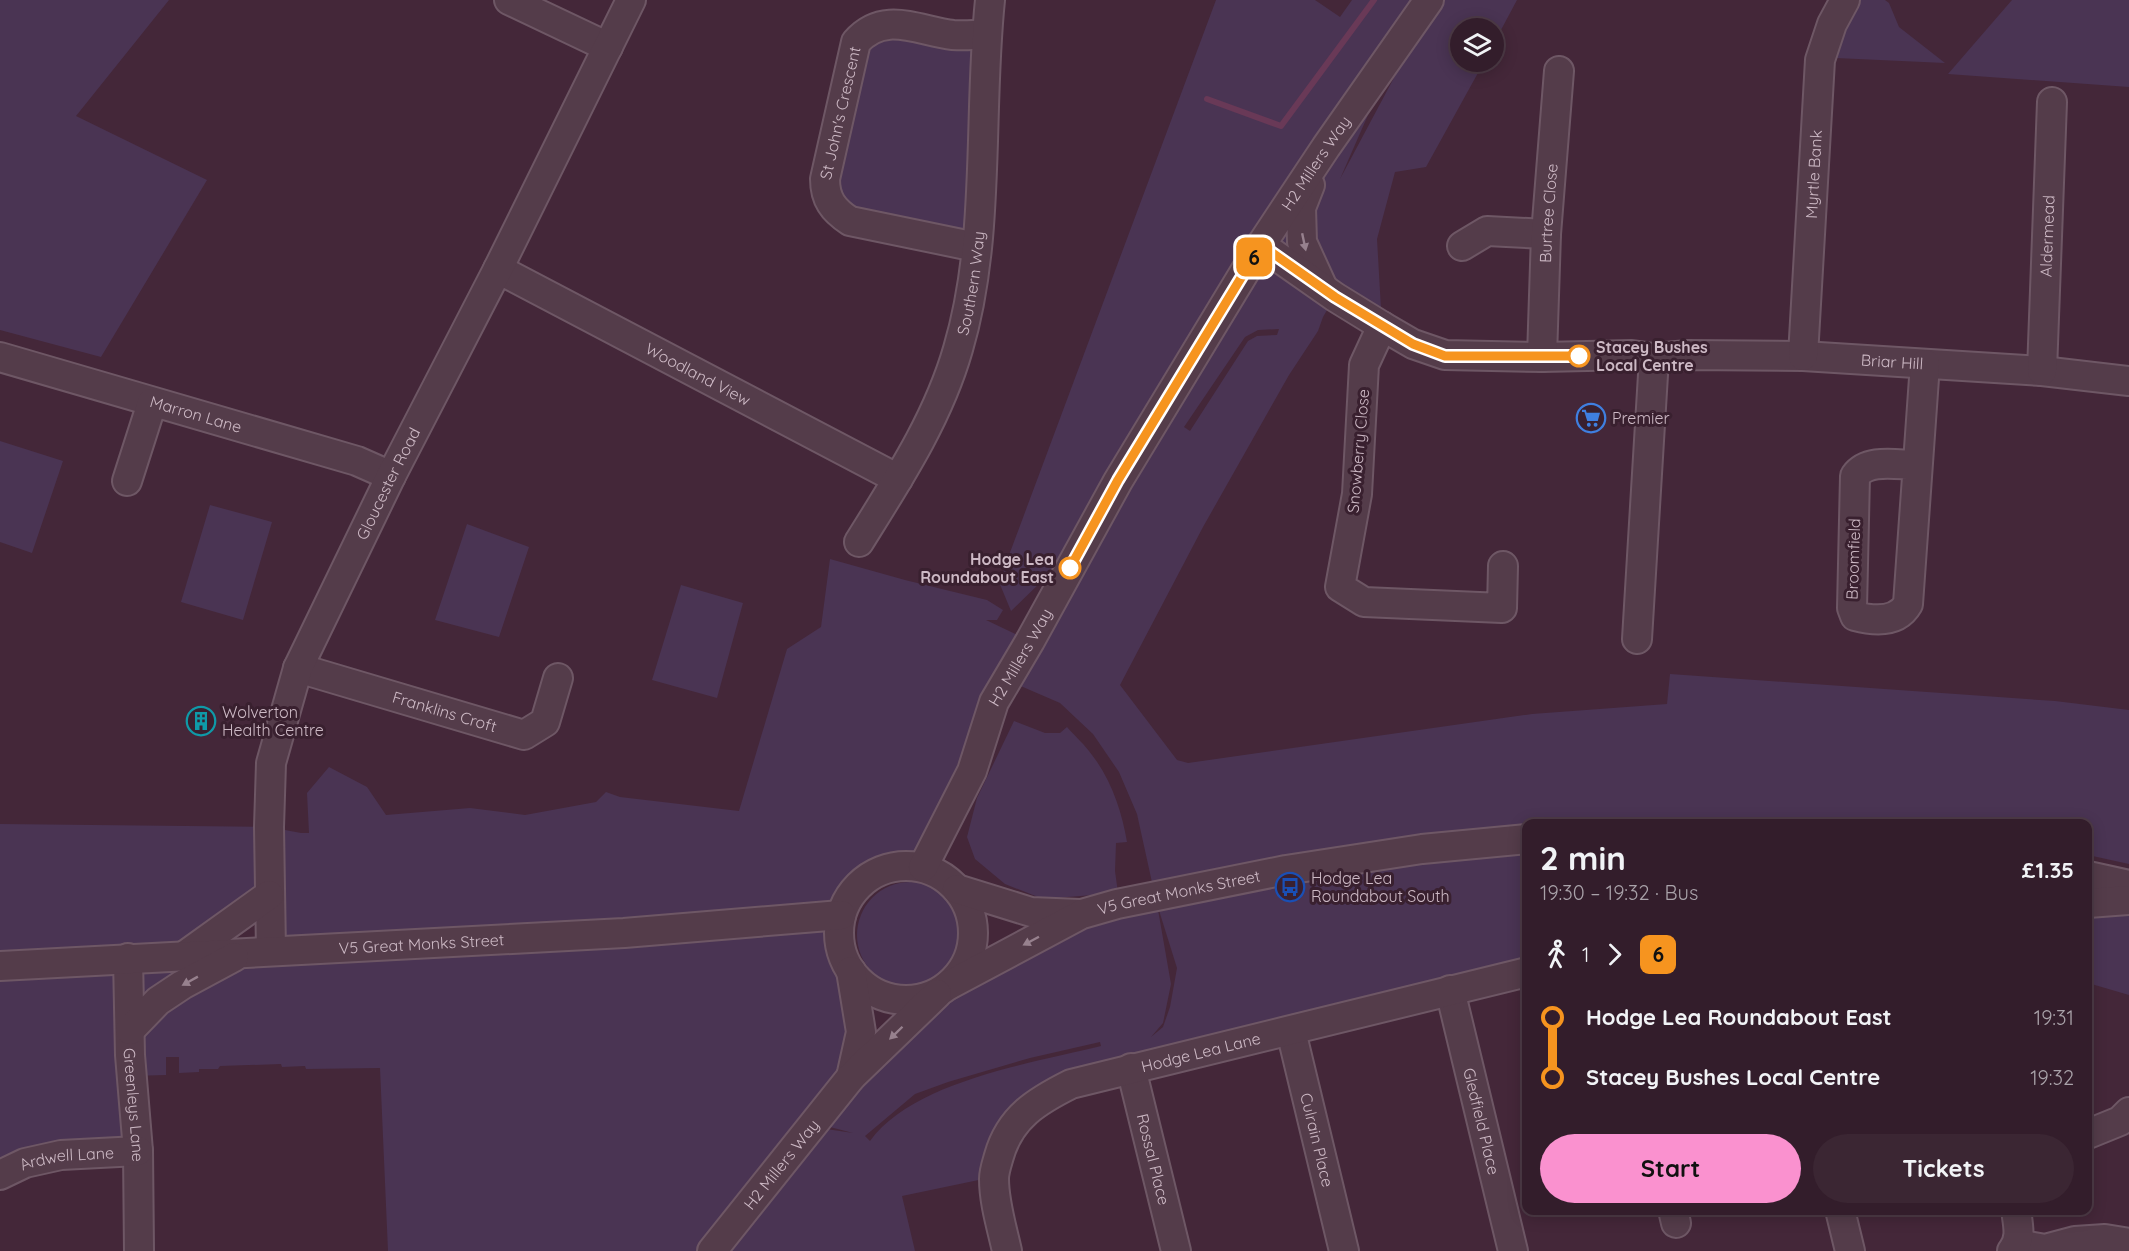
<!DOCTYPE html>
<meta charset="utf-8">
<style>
:root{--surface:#331d2b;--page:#3b2633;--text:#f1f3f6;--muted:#a9a2a9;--line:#4e3b47;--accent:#fa91cf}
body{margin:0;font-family:Quicksand,sans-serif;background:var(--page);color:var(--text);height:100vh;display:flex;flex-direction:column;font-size:22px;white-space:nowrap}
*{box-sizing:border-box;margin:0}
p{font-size:20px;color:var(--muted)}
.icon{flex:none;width:33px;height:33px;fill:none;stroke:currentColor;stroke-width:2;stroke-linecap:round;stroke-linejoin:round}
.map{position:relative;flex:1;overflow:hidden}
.sheet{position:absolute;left:1522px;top:819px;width:570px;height:396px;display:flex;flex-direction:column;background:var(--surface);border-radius:12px;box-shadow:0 3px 15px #0003,0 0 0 2px var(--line)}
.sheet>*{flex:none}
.badge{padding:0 12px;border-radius:9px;font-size:21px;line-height:39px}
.tools{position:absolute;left:1450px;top:18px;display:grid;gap:12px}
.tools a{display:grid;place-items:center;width:54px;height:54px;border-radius:50%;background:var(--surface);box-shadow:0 3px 15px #0003,0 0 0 2px var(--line);font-size:30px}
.map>.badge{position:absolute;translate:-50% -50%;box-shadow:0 0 0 3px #fff}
.legs{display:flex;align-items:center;gap:9px;height:66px;padding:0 18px;font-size:20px}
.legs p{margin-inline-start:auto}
.overview{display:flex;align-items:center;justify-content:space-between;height:102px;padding:0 18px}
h1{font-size:33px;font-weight:700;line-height:45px}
.button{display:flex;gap:12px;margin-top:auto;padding:12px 18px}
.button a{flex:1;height:69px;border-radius:36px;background:var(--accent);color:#111;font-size:24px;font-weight:700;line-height:69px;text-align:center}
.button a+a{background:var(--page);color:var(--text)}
ul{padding:0 18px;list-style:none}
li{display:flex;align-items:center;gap:21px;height:60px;font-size:22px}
li i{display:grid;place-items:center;width:9px;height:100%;margin:0 8px;background:currentColor}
li i::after{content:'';width:15px;height:15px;margin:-8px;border:4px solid;border-radius:50%;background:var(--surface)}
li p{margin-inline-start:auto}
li:first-child i{background:linear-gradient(#0000 50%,currentColor 0)}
li:last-child i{background:linear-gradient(currentColor 50%,#0000 0)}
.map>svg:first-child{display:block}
.green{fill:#4a3453;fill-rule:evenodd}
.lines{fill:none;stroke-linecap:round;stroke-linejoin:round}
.stream{stroke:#693957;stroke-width:6}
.minor-casing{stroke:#6e5765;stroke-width:32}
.minor{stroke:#543c4a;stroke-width:28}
.oneway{fill:#97818e}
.line-1-casing{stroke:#fff;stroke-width:14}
.line-1{stroke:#f6941f;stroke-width:9}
.stop-1-dot{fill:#fff;stroke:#f6941f;stroke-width:3}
.labels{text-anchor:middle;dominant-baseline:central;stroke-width:6;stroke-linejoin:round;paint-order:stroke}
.street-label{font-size:16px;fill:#cdb9c5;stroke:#39202f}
.stop-label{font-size:16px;font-weight:bold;fill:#cdb9c5;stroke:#39202f;text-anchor:start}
.poi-label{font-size:16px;fill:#cdb9c5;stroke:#39202f;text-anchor:start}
</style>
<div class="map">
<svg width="2129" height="1251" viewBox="0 0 2129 1251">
<rect width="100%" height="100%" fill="#442739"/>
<path class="green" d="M 0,0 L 169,0 L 76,116 L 207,180 L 101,357 L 0,330 Z
M 1216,0 L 1315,0 L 1340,17 L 1352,0 L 1429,0 L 1266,239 L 1368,115 L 1340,179 L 1396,74 L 1438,0 L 1517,0 L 1494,43 L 1494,28 L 1461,28 L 1461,62 L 1484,62 L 1426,167 L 1395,172 L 1377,239 L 1382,326 L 1334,298 L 1323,317 L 1318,331 L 1289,375 L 1203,527 L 1120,685 L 1177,760 L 1188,763 L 1532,714 L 1667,704 L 1670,674 L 2055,701 L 2129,710 L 2129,864 L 2088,855 L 2088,824 L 1527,824 L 1527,972 L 1042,1098 L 993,1177 L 902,1196 L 915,1251 L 388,1251 L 380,1068 L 306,1069 L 305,1066 L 282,1067 L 281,1064 L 220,1066 L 218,1069 L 199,1069 L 199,1072 L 179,1073 L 179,1057 L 166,1057 L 166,1075 L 131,1076 L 138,1151 L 0,1175 L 0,824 L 269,827 L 301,833 L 309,833 L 307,793 L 329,767 L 367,787 L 386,815 L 470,808 L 525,815 L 596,802 L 606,792 L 620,797 L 739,811 L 787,649 L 821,627 L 830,559 L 905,580 L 987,600 L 1003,610 L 997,620 L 986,620 L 1030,641 L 1068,570 L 1047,576 L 1011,611 L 999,582 ZM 1279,329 L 1277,335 L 1257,336 L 1248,341 L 1190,431 L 1184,427 L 1245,337 L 1258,330 ZM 1009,681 L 1060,703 L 1093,734 L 1119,772 L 1137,814 L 1155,896 L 978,964 L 854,1063 C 853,1034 853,1005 851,975 C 850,963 841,953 839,940 C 835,905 861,873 895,866 C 904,865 913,866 923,867 ZM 269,895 L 270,951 L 185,955 ZM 1157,904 L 1177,968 L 1170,1007 L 1163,1027 L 1151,1037 L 1163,1023 L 1171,984 ZM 1100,1042 L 1101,1046 C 1033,1063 913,1081 870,1141 L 865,1136 L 915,1094 L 948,1082 L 1030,1058 ZM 847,1084 L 830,1127 L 853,1133 L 813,1127 Z
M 1861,0 L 1885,0 L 1889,3 L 1899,27 L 1945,63 L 1836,58 L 1838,46 Z
M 2012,0 L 2129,0 L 2129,87 L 1948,74 Z
M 891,32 L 974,50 L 968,236 L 846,212 L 836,192 L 871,40 Z
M 0,441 L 63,461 L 32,553 L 0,542 Z
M 210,505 L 272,522 L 243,620 L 181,602 Z
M 467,524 L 529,547 L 499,637 L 435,620 Z
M 681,585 L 743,603 L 717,698 L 652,680 Z
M 1014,721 L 1045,733 L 1060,733 L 1067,727 C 1075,736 1085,745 1092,755 C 1111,779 1122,812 1127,842 L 1116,843 L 1115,871 L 1118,893 L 1043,899 L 1005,884 L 975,859 L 967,837 L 977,798 Z
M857 935a53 53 0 1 1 106 0a53 53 0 1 1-106 0Z
M 2129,907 L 2129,995 L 2088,983 L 2088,910 Z"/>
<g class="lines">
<path class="stream" d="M 1207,99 L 1281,126 L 1374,0"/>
<g class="minor-casing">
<g id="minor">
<path d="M 509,0 L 608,47"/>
<path d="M 1310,185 L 1301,208 L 1302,242 L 1323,288"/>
<path id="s1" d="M 1261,245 L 1335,297 L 1382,326 L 1413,344 L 1445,355 L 1542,357 L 1632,355 L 1654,358 L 1688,355 L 1803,356 L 2042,371 L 2129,381"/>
<path d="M 1462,246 L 1487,231 L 1546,234"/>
<path id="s2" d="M 976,247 L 850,221 C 833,210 825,199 825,179 L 856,42 C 884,10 918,31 953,35 C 964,36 976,35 987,34"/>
<path id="s3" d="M 498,269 L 898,479"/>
<path d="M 1382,326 L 1364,365 L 1357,494 L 1340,587 L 1364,602 L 1502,608 L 1503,566"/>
<path id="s4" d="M 1803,356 L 1820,60 L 1832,24 L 1845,0"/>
<path id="s5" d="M 0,357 L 357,461 L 391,476"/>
<path id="s6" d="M 1542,357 L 1546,234 L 1559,71"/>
<path id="s7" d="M 2042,371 L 2052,102"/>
<path d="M 1917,465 C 1897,465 1868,458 1855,476 L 1852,608 L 1855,616 C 1874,621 1897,623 1908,604 L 1925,364"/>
<path d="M 127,481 L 152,403"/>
<path id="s8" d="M 859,542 C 897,481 938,419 958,349 C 991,238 978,114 990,0"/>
<path d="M 1637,639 L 1654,358"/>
<path id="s9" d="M 298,668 L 524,735 L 545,722 L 558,678"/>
<circle cx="906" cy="933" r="67"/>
<path id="s10" d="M 923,867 L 972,771 L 994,702 L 1030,641 L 1118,481 L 1261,245 L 1326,147 L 1429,0"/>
<path d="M 2088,876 L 2129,885"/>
<path d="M 957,889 L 1031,912 L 1080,914"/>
<path d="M 2088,903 L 2129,900"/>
<path id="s11" d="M 271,951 L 269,827 L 271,763 L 298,668 L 391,476 L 498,269 L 631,0"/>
<path d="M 184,956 L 269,895"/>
<path id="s12" d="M 128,958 L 130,1055 L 138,1151 L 139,1251"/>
<path id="s13" d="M 0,966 L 624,933 L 841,915"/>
<path d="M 851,971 L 861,1032 L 851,1077"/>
<path id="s14" d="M 949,985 L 1082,914 L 1117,904 L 1286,870 L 1422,849 L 1527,839"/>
<path id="s15" d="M 1450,990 L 1513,1251"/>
<path d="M 130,1030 L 158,1001 L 182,985 L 234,957"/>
<path id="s16" d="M 1291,1031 L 1344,1251"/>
<path id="s17" d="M 1131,1068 L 1176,1251"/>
<path d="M 2088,1134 L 2120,1121 L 2129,1112"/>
<path id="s18" d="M 0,1175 L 25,1163 L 61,1155 L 138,1151"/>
<path d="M 1673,1210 L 1676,1223"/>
<path d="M 1840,1210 L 1850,1251"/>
<path d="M 2017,1244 L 2045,1249 L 2075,1241 L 2105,1239 L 2129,1243"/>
<path id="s19" d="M 712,1251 L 851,1077 L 937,994"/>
<path id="s20" d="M 1007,1251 C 1002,1228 994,1203 994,1179 C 994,1171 997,1163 999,1156 C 1010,1117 1037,1101 1071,1084 L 1527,972"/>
<path d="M 2012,1251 C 2022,1239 2018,1225 2016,1210"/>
</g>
</g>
<use href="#minor" class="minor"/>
</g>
<defs><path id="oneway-solid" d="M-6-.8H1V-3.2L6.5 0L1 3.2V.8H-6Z" transform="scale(1.5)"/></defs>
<g class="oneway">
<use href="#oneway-solid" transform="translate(1304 242) rotate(78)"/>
<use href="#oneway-solid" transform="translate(1031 941) rotate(152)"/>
<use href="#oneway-solid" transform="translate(190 981) rotate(151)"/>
<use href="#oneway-solid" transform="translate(896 1033) rotate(136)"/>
</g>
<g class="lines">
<g class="line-1-casing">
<path id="line-1" d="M 1070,568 L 1118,480 L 1261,245 L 1335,297 L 1413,344 L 1445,356 L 1579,356"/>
</g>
<use href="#line-1" class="line-1"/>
</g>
<defs>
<g id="supermarket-ring" transform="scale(1.5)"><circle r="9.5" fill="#39202f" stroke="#3f7fe0" stroke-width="1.5"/><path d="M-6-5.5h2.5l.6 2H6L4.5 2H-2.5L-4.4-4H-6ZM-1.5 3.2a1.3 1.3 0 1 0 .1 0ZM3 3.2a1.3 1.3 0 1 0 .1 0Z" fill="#3f7fe0"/></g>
<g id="building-ring" transform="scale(1.5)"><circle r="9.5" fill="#39202f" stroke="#0f9aa8" stroke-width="1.5"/><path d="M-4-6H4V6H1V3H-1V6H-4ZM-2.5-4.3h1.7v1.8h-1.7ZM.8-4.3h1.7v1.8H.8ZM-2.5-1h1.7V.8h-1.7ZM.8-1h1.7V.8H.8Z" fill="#0f9aa8"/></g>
<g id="bus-ring" transform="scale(1.5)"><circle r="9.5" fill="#39202f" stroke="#1a4fb4" stroke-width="1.5"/><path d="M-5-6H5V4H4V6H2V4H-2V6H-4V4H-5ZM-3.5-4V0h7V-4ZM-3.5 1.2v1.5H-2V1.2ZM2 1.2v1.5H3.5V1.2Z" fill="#1a4fb4"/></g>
</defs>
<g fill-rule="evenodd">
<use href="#supermarket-ring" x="1591" y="418"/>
<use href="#building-ring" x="201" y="721"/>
<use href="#bus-ring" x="1290" y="887"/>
</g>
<g class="stop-1-dot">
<circle cx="1579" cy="356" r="10"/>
<circle cx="1070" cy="568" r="10"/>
</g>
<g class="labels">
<g class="street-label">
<text stroke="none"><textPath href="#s2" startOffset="248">St John's Crescent</textPath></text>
<text stroke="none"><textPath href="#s10" startOffset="808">H2 Millers Way</textPath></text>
<text stroke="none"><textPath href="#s4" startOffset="182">Myrtle Bank</textPath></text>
<text stroke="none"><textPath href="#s6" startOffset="144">Burtree Close</textPath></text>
<text stroke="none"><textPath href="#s7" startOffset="135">Aldermead</textPath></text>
<text stroke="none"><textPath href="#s8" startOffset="285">Southern Way</textPath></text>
<text stroke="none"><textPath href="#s1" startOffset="663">Briar Hill</textPath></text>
<text stroke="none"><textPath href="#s3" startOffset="226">Woodland View</textPath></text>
<text stroke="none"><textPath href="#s5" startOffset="204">Marron Lane</textPath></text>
<text transform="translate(1358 451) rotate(-85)">Snowberry Close</text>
<text stroke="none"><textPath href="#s11" startOffset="492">Gloucester Road</textPath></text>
<text transform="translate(1853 559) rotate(-88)">Broomfield</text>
<text stroke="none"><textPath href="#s10" startOffset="232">H2 Millers Way</textPath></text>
<text stroke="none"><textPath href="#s9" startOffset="153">Franklins Croft</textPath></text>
<text stroke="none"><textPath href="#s14" startOffset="250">V5 Great Monks Street</textPath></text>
<text stroke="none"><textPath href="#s13" startOffset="422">V5 Great Monks Street</textPath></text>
<text stroke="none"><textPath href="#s20" startOffset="336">Hodge Lea Lane</textPath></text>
<text stroke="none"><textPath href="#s12" startOffset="147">Greenleys Lane</textPath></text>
<text stroke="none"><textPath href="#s15" startOffset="135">Gledfield Place</textPath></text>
<text stroke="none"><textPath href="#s16" startOffset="112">Culrain Place</textPath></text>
<text stroke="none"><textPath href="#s18" startOffset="70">Ardwell Lane</textPath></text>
<text stroke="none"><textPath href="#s17" startOffset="94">Rossal Place</textPath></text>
<text stroke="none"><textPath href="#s19" startOffset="111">H2 Millers Way</textPath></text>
</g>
<g class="stop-label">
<text x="1596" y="347">Stacey Bushes<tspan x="1596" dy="18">Local Centre</tspan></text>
<text x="1054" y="559" text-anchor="end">Hodge Lea<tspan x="1054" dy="18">Roundabout East</tspan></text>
</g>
<g class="poi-label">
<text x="1612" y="418">Premier</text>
<text x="222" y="712">Wolverton<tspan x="222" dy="18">Health Centre</tspan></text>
<text x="1311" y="878">Hodge Lea<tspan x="1311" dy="18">Roundabout South</tspan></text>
</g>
</g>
</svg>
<div class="tools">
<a><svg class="icon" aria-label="layers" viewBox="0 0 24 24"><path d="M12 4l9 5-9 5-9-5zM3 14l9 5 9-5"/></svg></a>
</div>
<b class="badge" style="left:1254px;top:257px;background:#f6941f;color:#111">6</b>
<section class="sheet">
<div class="overview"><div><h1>2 min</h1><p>19:30 – 19:32 · Bus</p></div><b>£1.35</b></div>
<div class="legs"><svg class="icon" aria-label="walk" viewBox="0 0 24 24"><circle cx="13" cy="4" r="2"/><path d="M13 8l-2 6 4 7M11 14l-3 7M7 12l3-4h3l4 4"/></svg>1<svg class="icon" aria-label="forward" viewBox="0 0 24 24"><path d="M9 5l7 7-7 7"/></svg><b class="badge" style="background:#f6941f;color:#111">6</b></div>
<ul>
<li><i style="color:#f6941f"></i><b>Hodge Lea Roundabout East</b><p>19:31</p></li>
<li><i style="color:#f6941f"></i><b>Stacey Bushes Local Centre</b><p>19:32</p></li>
</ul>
<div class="button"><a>Start</a><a>Tickets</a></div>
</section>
</div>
